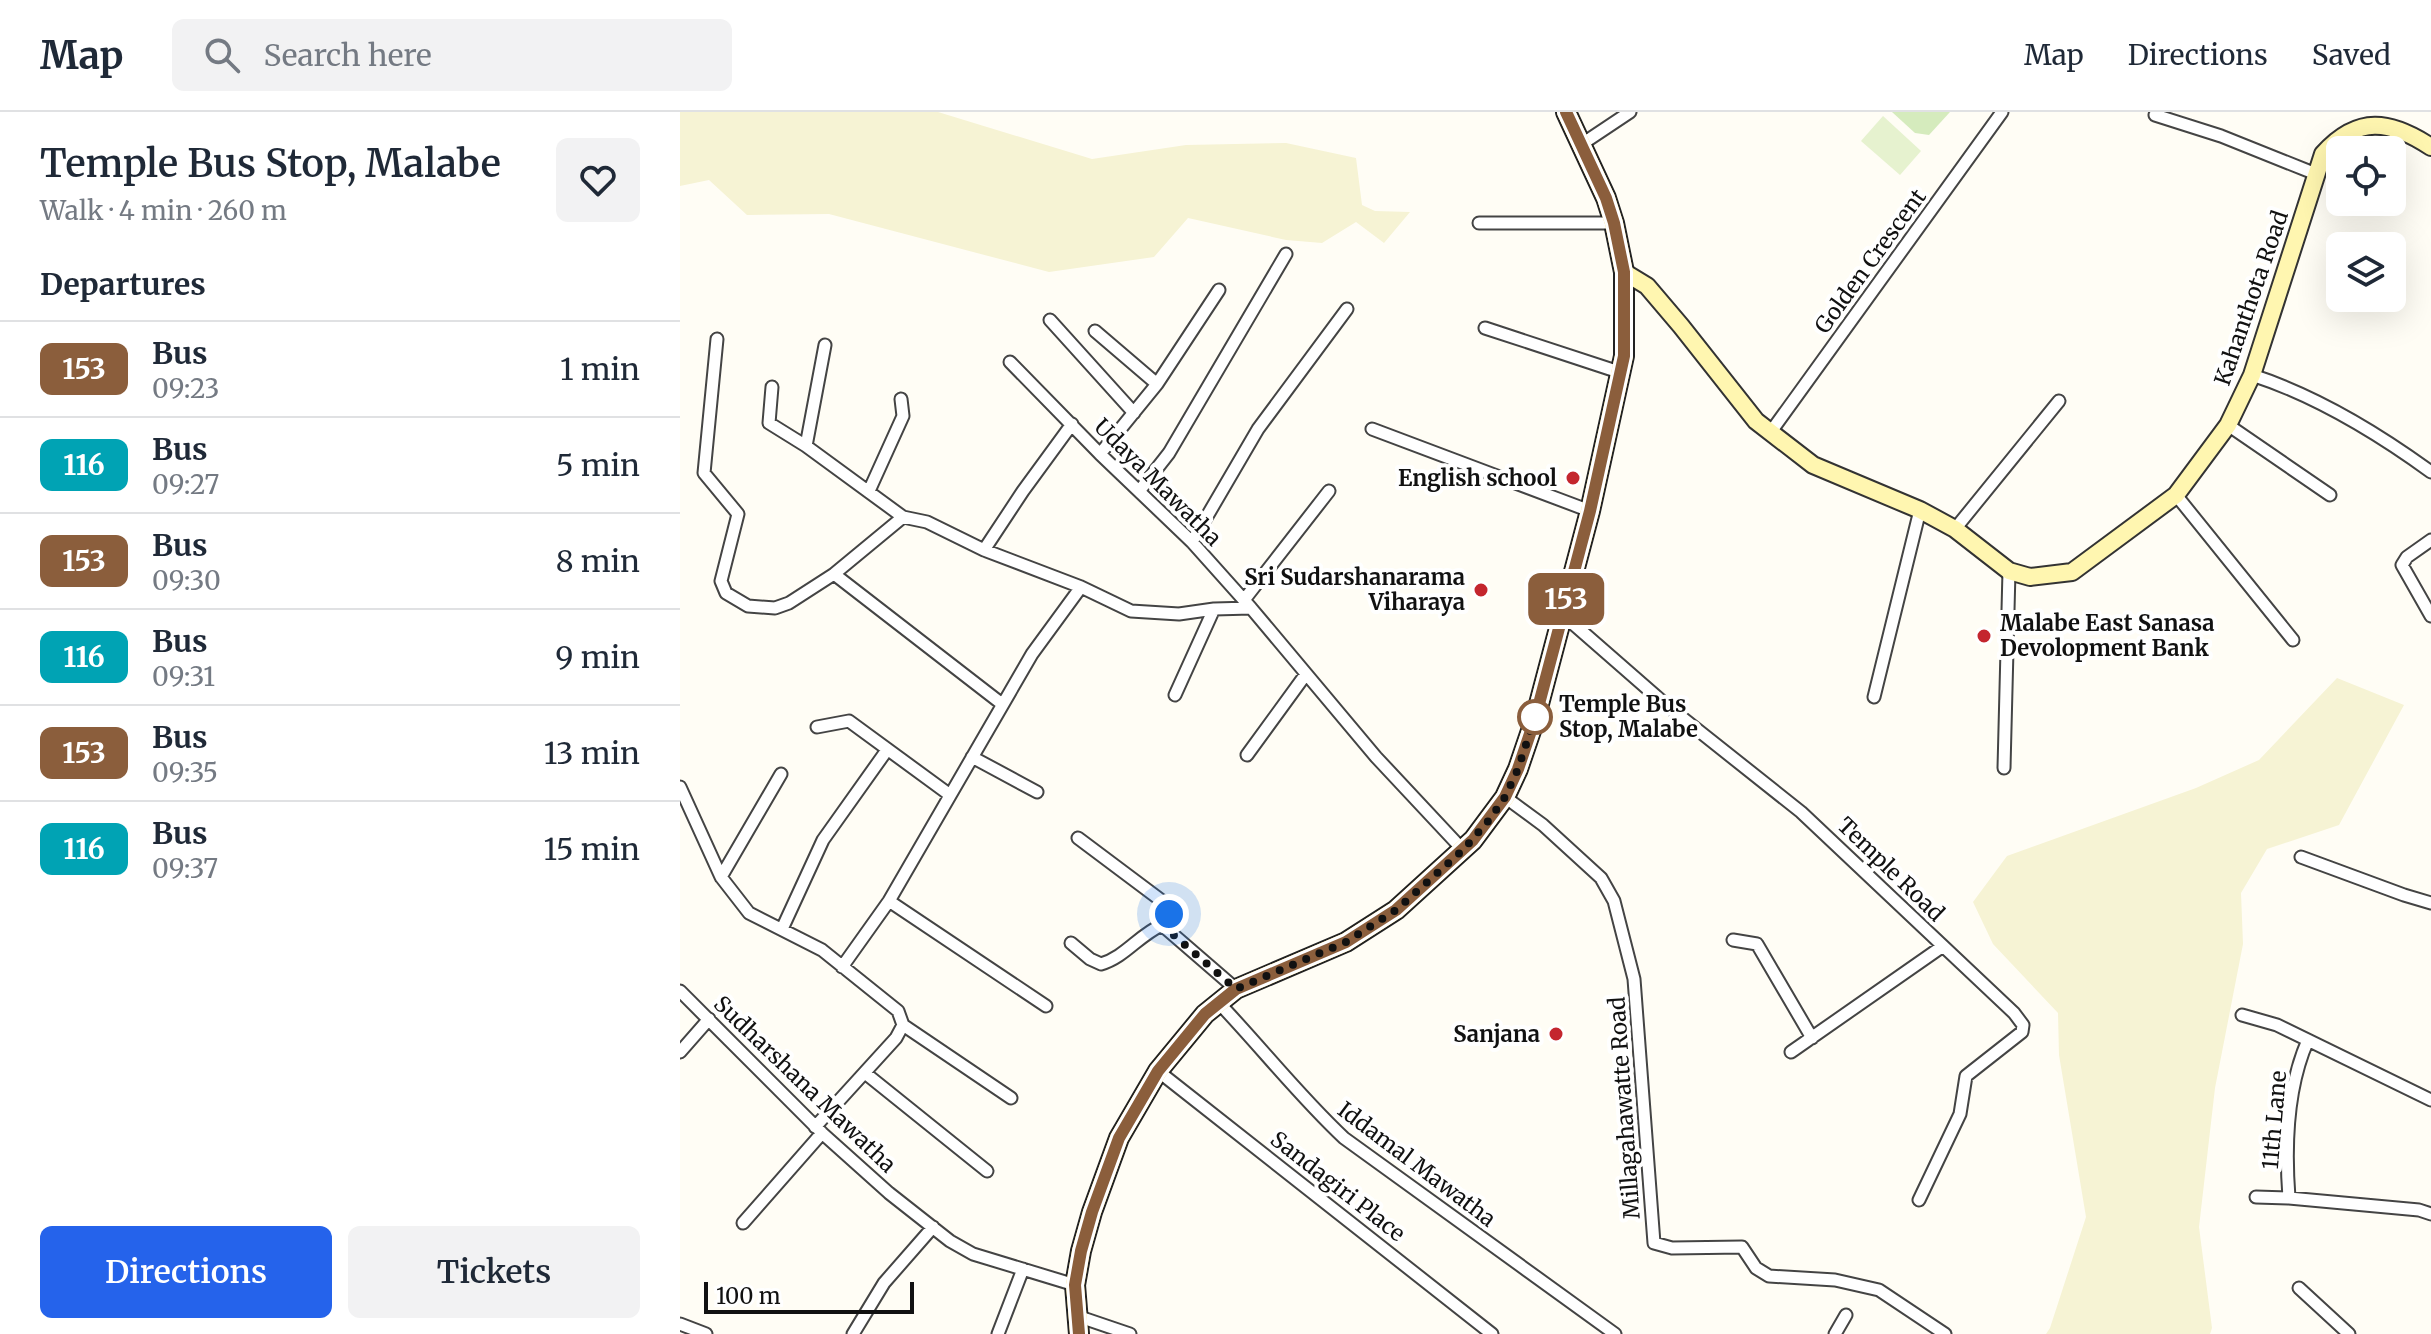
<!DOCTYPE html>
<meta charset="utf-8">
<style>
:root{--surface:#fff;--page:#f2f2f3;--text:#1f2937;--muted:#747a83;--line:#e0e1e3;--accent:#2563eb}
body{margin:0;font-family:Merriweather,serif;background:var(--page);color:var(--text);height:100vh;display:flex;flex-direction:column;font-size:30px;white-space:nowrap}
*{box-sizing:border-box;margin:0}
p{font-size:26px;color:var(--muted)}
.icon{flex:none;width:44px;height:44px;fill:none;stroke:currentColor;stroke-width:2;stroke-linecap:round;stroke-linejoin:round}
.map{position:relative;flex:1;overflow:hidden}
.drawer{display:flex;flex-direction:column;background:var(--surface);width:680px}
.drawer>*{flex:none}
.badge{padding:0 16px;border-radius:12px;font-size:28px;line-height:52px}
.tools{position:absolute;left:1646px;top:24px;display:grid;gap:16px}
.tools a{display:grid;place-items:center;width:80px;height:80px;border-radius:12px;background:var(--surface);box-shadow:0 8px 32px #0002;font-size:40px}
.scale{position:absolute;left:24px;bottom:20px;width:210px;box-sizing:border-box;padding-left:8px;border:4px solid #111;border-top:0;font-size:22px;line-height:28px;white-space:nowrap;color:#111;-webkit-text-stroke:6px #fff;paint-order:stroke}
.you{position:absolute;width:40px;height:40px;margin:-20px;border:6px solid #fff;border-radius:50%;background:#1a73e8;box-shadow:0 0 0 12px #1a73e833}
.map>.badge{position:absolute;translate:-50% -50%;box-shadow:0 0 0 4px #fff}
h2{padding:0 40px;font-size:30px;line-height:72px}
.round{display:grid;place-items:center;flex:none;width:84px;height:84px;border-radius:12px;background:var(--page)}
.overview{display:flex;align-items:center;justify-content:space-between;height:136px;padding:0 40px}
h1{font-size:38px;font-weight:600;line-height:60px}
.cta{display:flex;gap:16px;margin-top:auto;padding:16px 40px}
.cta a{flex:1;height:92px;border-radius:12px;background:var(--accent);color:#fff;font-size:32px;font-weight:600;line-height:92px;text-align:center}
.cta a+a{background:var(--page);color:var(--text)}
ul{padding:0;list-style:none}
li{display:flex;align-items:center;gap:24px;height:96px;padding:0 40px;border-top:2px solid var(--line)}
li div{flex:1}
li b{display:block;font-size:30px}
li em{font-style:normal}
li .badge{min-width:88px;font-weight:700;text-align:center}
header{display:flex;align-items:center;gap:48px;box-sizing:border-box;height:112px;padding:0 40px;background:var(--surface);border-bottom:2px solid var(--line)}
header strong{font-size:38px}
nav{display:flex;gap:44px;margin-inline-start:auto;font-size:28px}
.search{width:560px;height:72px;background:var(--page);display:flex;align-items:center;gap:20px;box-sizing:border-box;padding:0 28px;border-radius:12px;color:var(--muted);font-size:30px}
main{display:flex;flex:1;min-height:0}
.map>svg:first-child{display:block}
.farmland{fill:#f6f3d4}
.green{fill:#d5ebbd}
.pitch{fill:#e6f2cf}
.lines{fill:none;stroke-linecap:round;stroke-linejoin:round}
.minor-casing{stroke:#444;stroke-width:15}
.secondary-casing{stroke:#333;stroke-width:20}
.primary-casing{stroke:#222;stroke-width:22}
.minor{stroke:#fff;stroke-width:11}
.secondary{stroke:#fff6b0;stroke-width:16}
.primary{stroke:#f9d66b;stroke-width:18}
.line-casing{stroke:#fff;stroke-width:18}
.line{stroke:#8b5e3c;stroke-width:12}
.walk{stroke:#111;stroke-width:8;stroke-dasharray:0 14.4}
.poi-dot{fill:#c4262e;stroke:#fff;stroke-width:3}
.stop-dot{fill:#fff;stroke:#8b5e3c;stroke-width:4}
.labels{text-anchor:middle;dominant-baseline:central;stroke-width:8;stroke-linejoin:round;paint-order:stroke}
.street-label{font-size:22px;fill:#111;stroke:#fff}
.poi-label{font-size:22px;font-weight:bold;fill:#111;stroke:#fff;text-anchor:end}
.stop-label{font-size:22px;font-weight:bold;fill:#111;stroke:#fff;text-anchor:start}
</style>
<header>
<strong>Map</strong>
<div class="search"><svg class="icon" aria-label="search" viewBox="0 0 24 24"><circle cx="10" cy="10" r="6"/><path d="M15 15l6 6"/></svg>Search here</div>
<nav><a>Map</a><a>Directions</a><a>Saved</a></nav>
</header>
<main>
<section class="drawer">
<div class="overview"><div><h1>Temple Bus Stop, Malabe</h1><p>Walk · 4 min · 260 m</p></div><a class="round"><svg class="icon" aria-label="heart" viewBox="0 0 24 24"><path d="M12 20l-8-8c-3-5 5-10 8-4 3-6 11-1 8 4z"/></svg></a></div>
<h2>Departures</h2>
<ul>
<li><span class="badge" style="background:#8b5e3c;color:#fff">153</span><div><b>Bus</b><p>09:23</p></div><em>1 min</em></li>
<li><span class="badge" style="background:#00a3b4;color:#fff">116</span><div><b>Bus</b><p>09:27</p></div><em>5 min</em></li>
<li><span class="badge" style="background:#8b5e3c;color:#fff">153</span><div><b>Bus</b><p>09:30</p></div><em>8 min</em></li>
<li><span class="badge" style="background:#00a3b4;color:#fff">116</span><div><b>Bus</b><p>09:31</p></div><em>9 min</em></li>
<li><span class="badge" style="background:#8b5e3c;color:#fff">153</span><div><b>Bus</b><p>09:35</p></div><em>13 min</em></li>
<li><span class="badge" style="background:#00a3b4;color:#fff">116</span><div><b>Bus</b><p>09:37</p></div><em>15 min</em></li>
</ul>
<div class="cta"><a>Directions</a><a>Tickets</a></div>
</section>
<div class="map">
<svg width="1751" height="1222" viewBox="0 0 1751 1222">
<rect width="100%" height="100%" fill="#fffdf5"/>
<path class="farmland" d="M 0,0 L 258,0 L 412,47 L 506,33 L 606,31 L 676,46 L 682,93 L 695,99 L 730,100 L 704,131 L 676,110 L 642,131 L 606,128 L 508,106 L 474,145 L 369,160 L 149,102 L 67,103 L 29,68 L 0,74 Z
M 1657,566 L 1724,593 L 1659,713 L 1587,737 L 1561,781 L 1563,832 L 1535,976 L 1519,1115 L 1532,1216 L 1530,1222 L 1366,1222 L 1370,1216 L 1406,1105 L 1379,943 L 1378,901 L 1313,832 L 1293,790 L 1327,744 L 1516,676 L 1579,648 Z"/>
<path class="green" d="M 1212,0 L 1270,0 L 1249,23 L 1235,21 Z"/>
<path class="pitch" d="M 1203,4 L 1241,39 L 1220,63 L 1181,29 Z"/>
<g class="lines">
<g class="minor-casing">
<path id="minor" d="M 1475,3 L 1541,24 L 1636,62
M 902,32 L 950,0
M 799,111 L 934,111
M 370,208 L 454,301
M 805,216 L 942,261
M 415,219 L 477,272
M 37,227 L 24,361 L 58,402 L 41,469 L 46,481 L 68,494 L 95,496 L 109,491 L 154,462 L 223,405
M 330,250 L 420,342 L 512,430 L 571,496 L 696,645 L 783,738
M 1572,263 C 1637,284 1696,320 1751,360
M 92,275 L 89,311 L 126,334 L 223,405 L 247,410 L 304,438 L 401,475 L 451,499 L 499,502 L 534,497 L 571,496
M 1548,313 L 1650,383
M 692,317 L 910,399
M 1090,321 L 1322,0
M 126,334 L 145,233
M 420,342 L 477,272 L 539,178
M 460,378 L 489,341 L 606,142
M 189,379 L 223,304 L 221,287
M 1496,383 L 1613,528
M 1275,417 L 1379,289
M 1751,428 L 1727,445 L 1722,453 L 1751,504
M 512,430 L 578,317 L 667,197
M 304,438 L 343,379 L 392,312
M 154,462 L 322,592
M 564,488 L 649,379
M 882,502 L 985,592 L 1121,700 L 1334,901 L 1343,913 L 1342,920 L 1286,964 L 1280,1002 L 1239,1088
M 495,583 L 534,497
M 1194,585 L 1240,398
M 137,615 L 169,609 L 270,683
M 567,643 L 626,562
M 292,645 L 357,680
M 1324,656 L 1329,459
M 0,675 L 41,765 L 69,801 L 142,838 L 218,899 L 223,913 L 331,986
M 825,685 L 863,713 L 921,766 L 934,789 L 954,867 L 974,1131 L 992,1136 L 1062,1135 L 1076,1156 L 1089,1164 L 1155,1168 L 1199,1178 L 1265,1222
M 398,726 L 490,795 L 489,802 L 482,813 L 556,877
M 1621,745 L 1724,783 L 1751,791
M 41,765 L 101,662
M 209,789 L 366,894
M 102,817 L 143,728 L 207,638
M 1053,828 L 1077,832 L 1132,926
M 391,831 L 410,847 L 421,852 C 445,845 459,823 482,813
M 162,855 L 209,789 L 352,542 L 401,475
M 0,879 L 142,1021 L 209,1081 L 270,1129 L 293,1142 L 395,1173
M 538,890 C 581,935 619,984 664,1026 L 935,1222
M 1562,903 L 1597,913 L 1751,988
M 0,940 L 29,907
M 1111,940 L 1263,834
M 478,959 L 812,1222
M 185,961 L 307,1059
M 135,1015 L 216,926 L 223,913
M 1576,1085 L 1609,1086 L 1739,1098 L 1751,1102
M 1609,1086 C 1605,1034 1607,975 1628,928
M 63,1111 L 142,1021
M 1619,1176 L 1669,1222
M 397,1204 L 450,1222
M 0,1212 L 26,1222
M 173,1222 L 204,1171 L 253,1115
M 318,1222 L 343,1157
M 1155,1222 L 1166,1203"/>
</g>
<g class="secondary-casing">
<path id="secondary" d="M 944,160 L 967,174 L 1001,214 L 1076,309 L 1133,353 L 1240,398 L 1275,417 L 1329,459 L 1350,465 L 1392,460 L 1496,383 L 1548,313 L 1572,263 L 1643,42 C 1678,3 1710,8 1751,35"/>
</g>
<g class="primary-casing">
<path id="primary" d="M 399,1222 L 395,1173 L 401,1139 L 412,1100 L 439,1026 L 478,959 L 525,902 L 556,877 L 666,830 L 716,798 L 793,728 L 825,685 L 838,657 L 855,607 L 910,399 L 944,244 L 944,160 L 934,111 L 926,86 L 886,0"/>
</g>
<use href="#minor" class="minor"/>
<use href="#secondary" class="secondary"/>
<use href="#primary" class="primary"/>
</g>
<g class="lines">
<g class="line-casing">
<path id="line" d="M 399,1222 L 395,1173 L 401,1139 L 412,1100 L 439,1026 L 478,959 L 525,902 L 556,877 L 666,830 L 716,798 L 793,728 L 825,685 L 838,657 L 855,607 L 910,399 L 944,244 L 944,160 L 934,111 L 926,86 L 886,0"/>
</g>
<use href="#line" class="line"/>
<path class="walk" d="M 489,802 L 482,813 L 556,877 L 666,830 L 716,798 L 783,738 L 810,707 L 825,685 L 838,657 L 855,605"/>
</g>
<g class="poi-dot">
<circle cx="893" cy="366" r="8"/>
<circle cx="801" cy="478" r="8"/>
<circle cx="1304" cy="524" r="8"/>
<circle cx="876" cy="922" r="8"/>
</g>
<circle class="stop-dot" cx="855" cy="605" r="16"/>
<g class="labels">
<g class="street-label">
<text transform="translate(1190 149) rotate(-54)">Golden Crescent</text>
<text transform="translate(1571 186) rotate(-71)">Kahanthota Road</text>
<text transform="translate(478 370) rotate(45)">Udaya Mawatha</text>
<text transform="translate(1211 757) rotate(44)">Temple Road</text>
<text transform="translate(125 972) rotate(44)">Sudharshana Mawatha</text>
<text transform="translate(944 996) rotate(-94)">Millagahawatte Road</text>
<text transform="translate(1594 1008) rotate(-85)">11th Lane</text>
<text transform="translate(737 1052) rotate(37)">Iddamal Mawatha</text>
<text transform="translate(658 1074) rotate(38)">Sandagiri Place</text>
</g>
<g class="poi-label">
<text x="877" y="366">English school</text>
<text x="785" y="465">Sri Sudarshanarama<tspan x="785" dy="25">Viharaya</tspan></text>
<text x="1320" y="511" text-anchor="start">Malabe East Sanasa<tspan x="1320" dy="25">Devolopment Bank</tspan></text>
<text x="860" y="922">Sanjana</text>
</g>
<g class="stop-label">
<text x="879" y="592">Temple Bus<tspan x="879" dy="25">Stop, Malabe</tspan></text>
</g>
</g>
</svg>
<div class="tools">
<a><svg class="icon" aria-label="locate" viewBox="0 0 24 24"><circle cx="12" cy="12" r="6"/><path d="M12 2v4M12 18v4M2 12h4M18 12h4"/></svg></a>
<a><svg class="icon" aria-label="layers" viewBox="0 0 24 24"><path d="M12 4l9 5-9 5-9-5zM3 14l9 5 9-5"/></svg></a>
</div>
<div class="scale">100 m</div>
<div class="you" style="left:489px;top:802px"></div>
<b class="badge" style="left:886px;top:487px;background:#8b5e3c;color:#fff">153</b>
</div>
</main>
